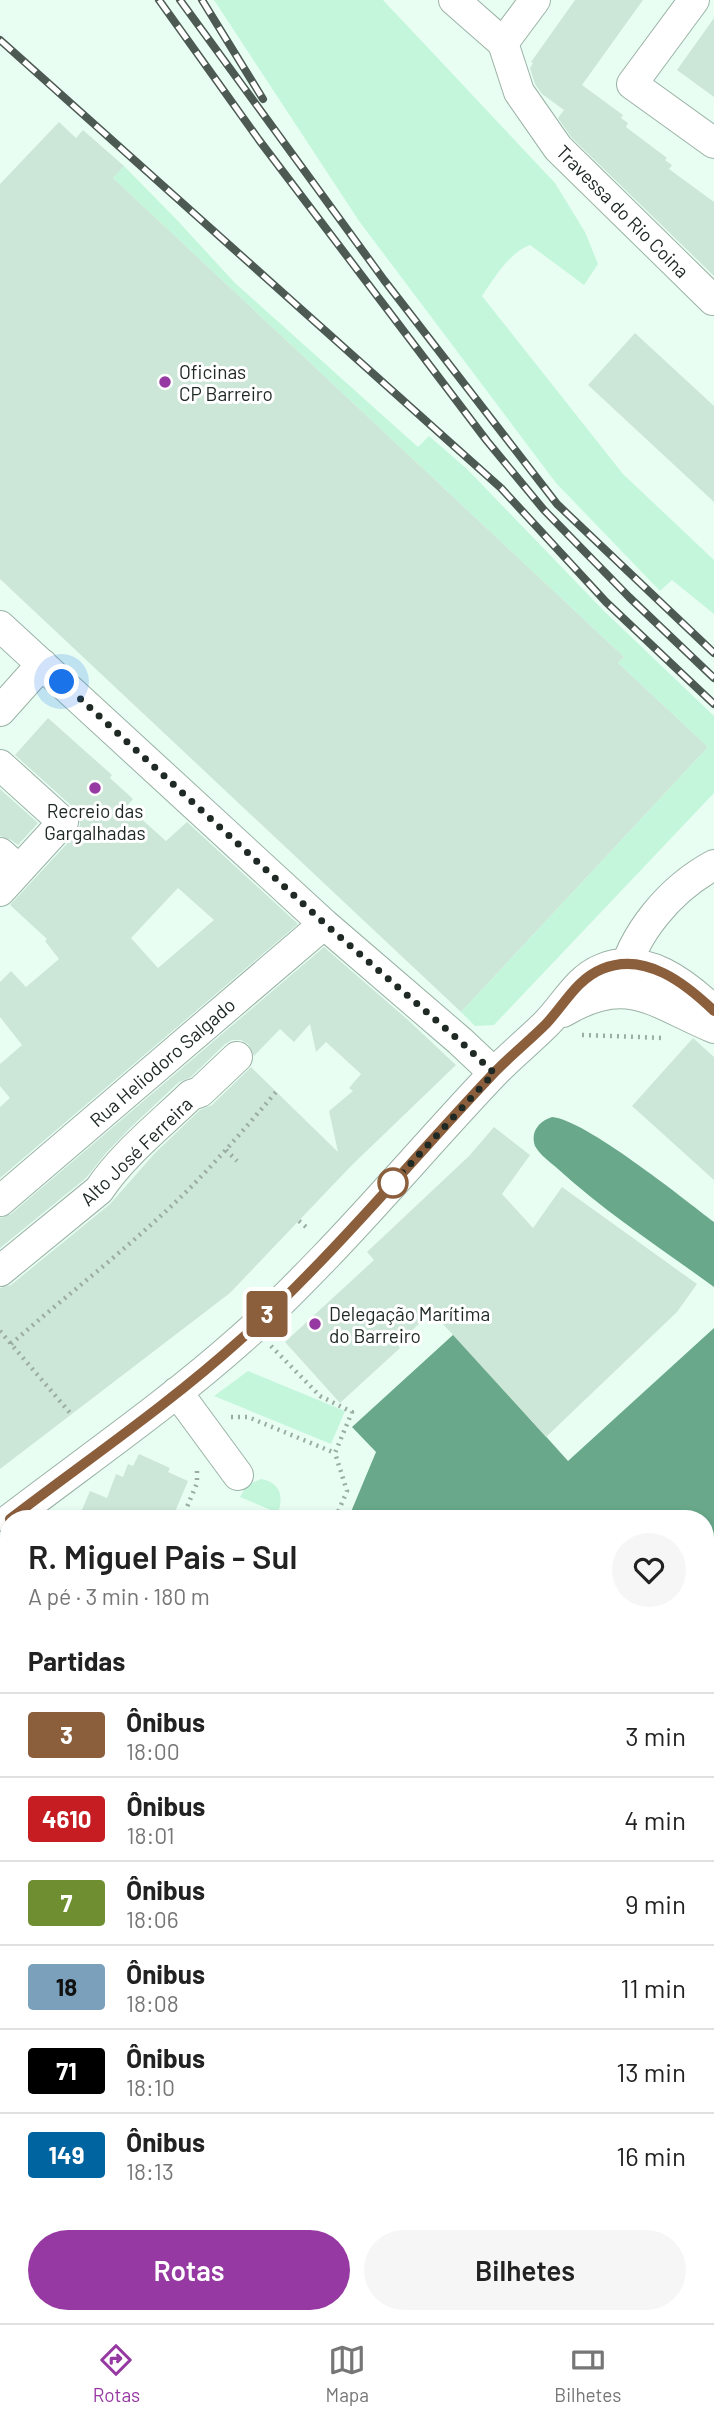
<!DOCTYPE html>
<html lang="pt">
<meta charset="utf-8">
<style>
:root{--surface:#fff;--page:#f6f6f6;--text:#222;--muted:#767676;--line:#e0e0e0;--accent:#9739a2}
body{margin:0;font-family:Barlow,sans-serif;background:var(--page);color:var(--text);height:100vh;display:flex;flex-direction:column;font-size:26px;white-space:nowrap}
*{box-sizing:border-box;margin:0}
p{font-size:23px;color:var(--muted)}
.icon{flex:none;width:38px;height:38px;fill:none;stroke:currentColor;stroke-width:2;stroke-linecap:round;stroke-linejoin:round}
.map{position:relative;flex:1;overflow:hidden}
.drawer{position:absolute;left:0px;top:1510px;width:714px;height:814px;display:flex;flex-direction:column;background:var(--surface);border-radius:28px 28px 0 0;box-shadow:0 4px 10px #0003}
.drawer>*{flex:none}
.badge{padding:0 14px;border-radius:5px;font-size:24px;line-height:46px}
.you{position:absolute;width:35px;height:35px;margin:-18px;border:5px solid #fff;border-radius:50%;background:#1a73e8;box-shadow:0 0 0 10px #1a73e833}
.map>.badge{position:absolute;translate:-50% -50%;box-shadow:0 0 0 4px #fff}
h2{padding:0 28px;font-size:26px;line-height:63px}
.round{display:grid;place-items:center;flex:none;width:74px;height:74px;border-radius:37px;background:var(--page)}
.summary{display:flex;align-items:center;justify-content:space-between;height:119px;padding:0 28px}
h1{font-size:33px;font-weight:600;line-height:52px}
.button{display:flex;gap:14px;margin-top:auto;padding:14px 28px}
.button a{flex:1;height:80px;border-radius:42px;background:var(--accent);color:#fff;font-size:28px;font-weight:600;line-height:80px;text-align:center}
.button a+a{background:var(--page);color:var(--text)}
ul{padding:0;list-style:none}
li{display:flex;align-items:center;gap:21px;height:84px;padding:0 28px;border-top:2px solid var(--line)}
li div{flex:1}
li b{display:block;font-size:26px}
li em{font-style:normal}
li .badge{min-width:77px;font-weight:700;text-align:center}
.menu{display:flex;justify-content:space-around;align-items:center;height:98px;border-top:2px solid var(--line);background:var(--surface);font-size:19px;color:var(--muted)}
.menu a{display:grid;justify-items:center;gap:4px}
.menu .current{color:var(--accent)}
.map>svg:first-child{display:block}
.green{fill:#c4f6dc}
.water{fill:#69a88a}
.building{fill:#cce6d8;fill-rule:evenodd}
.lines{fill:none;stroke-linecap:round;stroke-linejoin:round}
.minor-casing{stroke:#9ab2a5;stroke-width:32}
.path{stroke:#9baca3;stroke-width:4.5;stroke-dasharray:2 5;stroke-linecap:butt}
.minor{stroke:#fff;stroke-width:30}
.rail-casing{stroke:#4d5953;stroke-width:8}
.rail{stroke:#fff;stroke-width:5;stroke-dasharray:16;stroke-linecap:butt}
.line-casing{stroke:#fff;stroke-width:16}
.line{stroke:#8b5e3c;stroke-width:10}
.walk{stroke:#202a25;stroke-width:7;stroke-dasharray:0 12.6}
.poi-dot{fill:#9739a2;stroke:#fff;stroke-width:2.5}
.stop-dot{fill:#fff;stroke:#8b5e3c;stroke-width:3.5}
.labels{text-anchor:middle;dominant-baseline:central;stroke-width:6;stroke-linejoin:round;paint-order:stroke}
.street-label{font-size:19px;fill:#202a25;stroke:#fff}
.poi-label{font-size:19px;fill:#202a25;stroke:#fff;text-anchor:start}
</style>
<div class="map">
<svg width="714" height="2323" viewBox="0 0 714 2323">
<rect width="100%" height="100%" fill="#e9fef3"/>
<path class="green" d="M 214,0 L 383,0 L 555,183 L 585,232 L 598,264 L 584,285 L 530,245 C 509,253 494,278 482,296 L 623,474 L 714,560 L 714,614 L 672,580 L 660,591 L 556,483 L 359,221 Z
M 124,166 L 177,220 L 235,283 L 418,447 L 429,436 L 467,469 L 604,611 L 714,716 L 714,793 L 494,1025 L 475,1026 L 461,1012 L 708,747 L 618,663 L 624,657 L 113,178 Z
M 248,1371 L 345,1411 L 331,1444 L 214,1396 Z
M 261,1479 C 280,1482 284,1496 278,1513 L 240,1497 L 247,1485 Z"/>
<path class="water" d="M 552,1117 C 584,1119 684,1199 714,1222 L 714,1287 C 662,1249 606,1213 558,1169 C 550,1162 540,1155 535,1146 C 530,1132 539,1121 552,1117 Z
M 714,1328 L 714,1667 L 710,1670 L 705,1696 L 705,1519 L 348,1519 L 376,1452 L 352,1427 L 454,1334 L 568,1461 Z
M 9,1901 L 9,2315 L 705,2315 L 705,2208 L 714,2207 L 714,2323 L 0,2323 L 0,1907 Z
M 705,1966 L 714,1973 L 714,2089 L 705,2108 Z"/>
<path class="building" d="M 575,0 L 643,0 L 582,85 L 623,115 L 621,118 L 628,123 L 626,127 L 667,158 L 665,160 L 672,165 L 669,169 L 714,202 L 714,276 L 571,137 L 558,118 L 564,110 L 542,94 L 535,84 L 530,68 L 533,63 L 531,62 Z
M 714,18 L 714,97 L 677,70 Z
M 59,122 L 76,138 L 83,130 L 124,166 L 113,178 L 624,657 L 618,663 L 708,747 L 461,1012 L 0,579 L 0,184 Z
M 635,333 L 714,406 L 714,502 L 588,385 Z
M 48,718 L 112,775 L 110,778 L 133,799 L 127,806 L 166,841 L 187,822 L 298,924 L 0,1178 L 0,1107 L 10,1098 L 0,1086 L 0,1064 L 22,1045 L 0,1017 L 0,982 L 11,971 L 26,987 L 59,959 L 45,941 L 47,939 L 10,905 L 76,834 L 80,825 L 79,816 L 75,809 L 15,755 ZM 178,888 L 214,920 L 158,968 L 131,938 Z
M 0,789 L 38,823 L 18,845 L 11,840 L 0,836 Z
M 324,947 L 408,1020 L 456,1065 L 351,1166 L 230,1293 L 0,1469 L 0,1288 L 11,1285 L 110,1204 L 155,1153 L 200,1110 L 212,1105 L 251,1067 L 338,1152 L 329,1111 L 353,1091 L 349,1088 L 361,1074 L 326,1042 L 316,1052 L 310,1024 L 294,1042 L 280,1029 L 254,1056 L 249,1045 L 241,1040 L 232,1040 L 225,1044 L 191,1077 L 179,1082 L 130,1128 L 106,1153 L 86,1178 L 0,1248 L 0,1218 L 11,1214 Z
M 693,1038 L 714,1057 L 714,1180 L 632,1106 Z
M 494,1127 L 530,1155 L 502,1194 L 533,1228 L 562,1187 L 697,1284 L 677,1312 L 546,1437 L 432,1312 L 397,1344 L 400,1348 L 340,1403 L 285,1342 L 374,1260 L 367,1252 L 469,1156 Z
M 139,1454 L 170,1468 L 168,1472 L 188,1481 L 172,1519 L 78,1519 L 90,1491 L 107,1498 L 116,1474 L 123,1477 L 128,1464 L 133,1466 Z"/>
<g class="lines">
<g class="minor-casing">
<path id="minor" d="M 454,0 L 503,43 L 535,0
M 694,0 L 632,84 L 714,143
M 503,43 L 519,92 L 558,148 L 713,300
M 0,626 L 324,924 L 460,1041 L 494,1073
M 0,711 L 42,664
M 0,765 L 63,822 L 0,891
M 0,853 L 19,870
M 621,982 C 633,933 670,889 714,865
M 563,1012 C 628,973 654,1003 714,1028
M 0,1201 L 324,924
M 0,1271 L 99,1190 C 123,1154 160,1125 191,1095 L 200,1092 L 237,1057
M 177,1392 L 238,1475
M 10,1519 C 87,1460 168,1404 240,1340 C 269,1315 297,1286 324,1258 C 381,1199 435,1135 492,1075 C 509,1057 529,1041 546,1024 C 565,1005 577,979 602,969 C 645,951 686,984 714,1011
M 0,1552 L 9,1557"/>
</g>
<path class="path" d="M 582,1035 L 664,1038
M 226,1150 L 237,1161
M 299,1221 L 306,1227
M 0,1331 L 71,1414
M 11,1344 C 69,1293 131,1246 186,1192 C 218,1160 247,1126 276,1092
M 271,1346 L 320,1396 L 352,1412 L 335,1453 L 347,1491 L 335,1519
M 231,1417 L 248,1417 L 335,1453
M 182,1519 L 197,1483 L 197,1467
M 0,1677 L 9,1656
M 0,1690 L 9,1684
M 0,1774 L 9,1778
M 0,1892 L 9,1886"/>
<use href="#minor" class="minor"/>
<g class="rail-casing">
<path id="rail" d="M 159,0 L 259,140 L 487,441 L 544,510 L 629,597 L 714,678
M 180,0 L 384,280 L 557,504 L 714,653
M 202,0 L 263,99
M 0,40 L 501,488 L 606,602 L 714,704"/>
</g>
<use href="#rail" class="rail"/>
</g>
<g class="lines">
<g class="line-casing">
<path id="line" d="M 10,1519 C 87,1460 168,1405 240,1340 C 269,1315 297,1286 324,1258 C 381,1199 435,1135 492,1075 C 509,1057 529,1041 546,1024 C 564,1005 577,979 602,969 C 645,951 686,984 714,1011"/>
</g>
<use href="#line" class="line"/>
<path class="walk" d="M 62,682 L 324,923 L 460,1041 L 494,1073 L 393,1183"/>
</g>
<g class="poi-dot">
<circle cx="165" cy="382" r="7"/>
<circle cx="95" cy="788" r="7"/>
<circle cx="315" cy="1324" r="7"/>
</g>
<circle class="stop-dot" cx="393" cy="1183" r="14"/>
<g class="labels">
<g class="street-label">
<text transform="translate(623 211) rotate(45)">Travessa do Rio Coina</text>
<text transform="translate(162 1062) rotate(-41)">Rua Heliodoro Salgado</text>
<text transform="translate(136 1151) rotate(-44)">Alto José Ferreira</text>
</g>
<g class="poi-label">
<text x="179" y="371">Oficinas<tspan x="179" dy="22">CP Barreiro</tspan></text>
<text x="95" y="810" text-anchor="middle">Recreio das<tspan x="95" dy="22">Gargalhadas</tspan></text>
<text x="329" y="1313">Delegação Marítima<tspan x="329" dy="22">do Barreiro</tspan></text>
</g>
</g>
</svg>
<div class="you" style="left:62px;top:682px"></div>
<b class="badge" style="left:267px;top:1314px;background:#8b5e3c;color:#fff">3</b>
<section class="drawer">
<div class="summary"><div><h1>R. Miguel Pais - Sul</h1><p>A pé · 3 min · 180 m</p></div><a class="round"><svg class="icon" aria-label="heart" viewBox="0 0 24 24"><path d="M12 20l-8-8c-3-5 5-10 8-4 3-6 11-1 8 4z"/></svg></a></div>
<h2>Partidas</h2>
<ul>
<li><span class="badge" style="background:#8b5e3c;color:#fff">3</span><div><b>Ônibus</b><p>18:00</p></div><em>3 min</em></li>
<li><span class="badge" style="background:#c61d23;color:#fff">4610</span><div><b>Ônibus</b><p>18:01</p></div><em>4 min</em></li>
<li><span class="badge" style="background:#6e8e31;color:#fff">7</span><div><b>Ônibus</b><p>18:06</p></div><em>9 min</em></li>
<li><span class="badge" style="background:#7ba0bb;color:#111">18</span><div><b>Ônibus</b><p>18:08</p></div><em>11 min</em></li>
<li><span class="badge" style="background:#000;color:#fff">71</span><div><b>Ônibus</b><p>18:10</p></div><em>13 min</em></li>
<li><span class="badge" style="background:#0064a0;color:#fff">149</span><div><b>Ônibus</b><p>18:13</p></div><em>16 min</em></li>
</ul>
<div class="button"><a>Rotas</a><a>Bilhetes</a></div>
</section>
</div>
<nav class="menu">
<a class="current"><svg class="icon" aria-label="directions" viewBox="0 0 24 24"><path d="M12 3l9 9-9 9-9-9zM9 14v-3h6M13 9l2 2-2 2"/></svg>Rotas</a>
<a><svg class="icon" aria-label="map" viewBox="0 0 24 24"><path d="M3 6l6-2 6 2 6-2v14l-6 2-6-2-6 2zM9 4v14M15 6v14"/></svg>Mapa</a>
<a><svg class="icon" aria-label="tickets" viewBox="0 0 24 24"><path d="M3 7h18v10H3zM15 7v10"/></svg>Bilhetes</a>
</nav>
